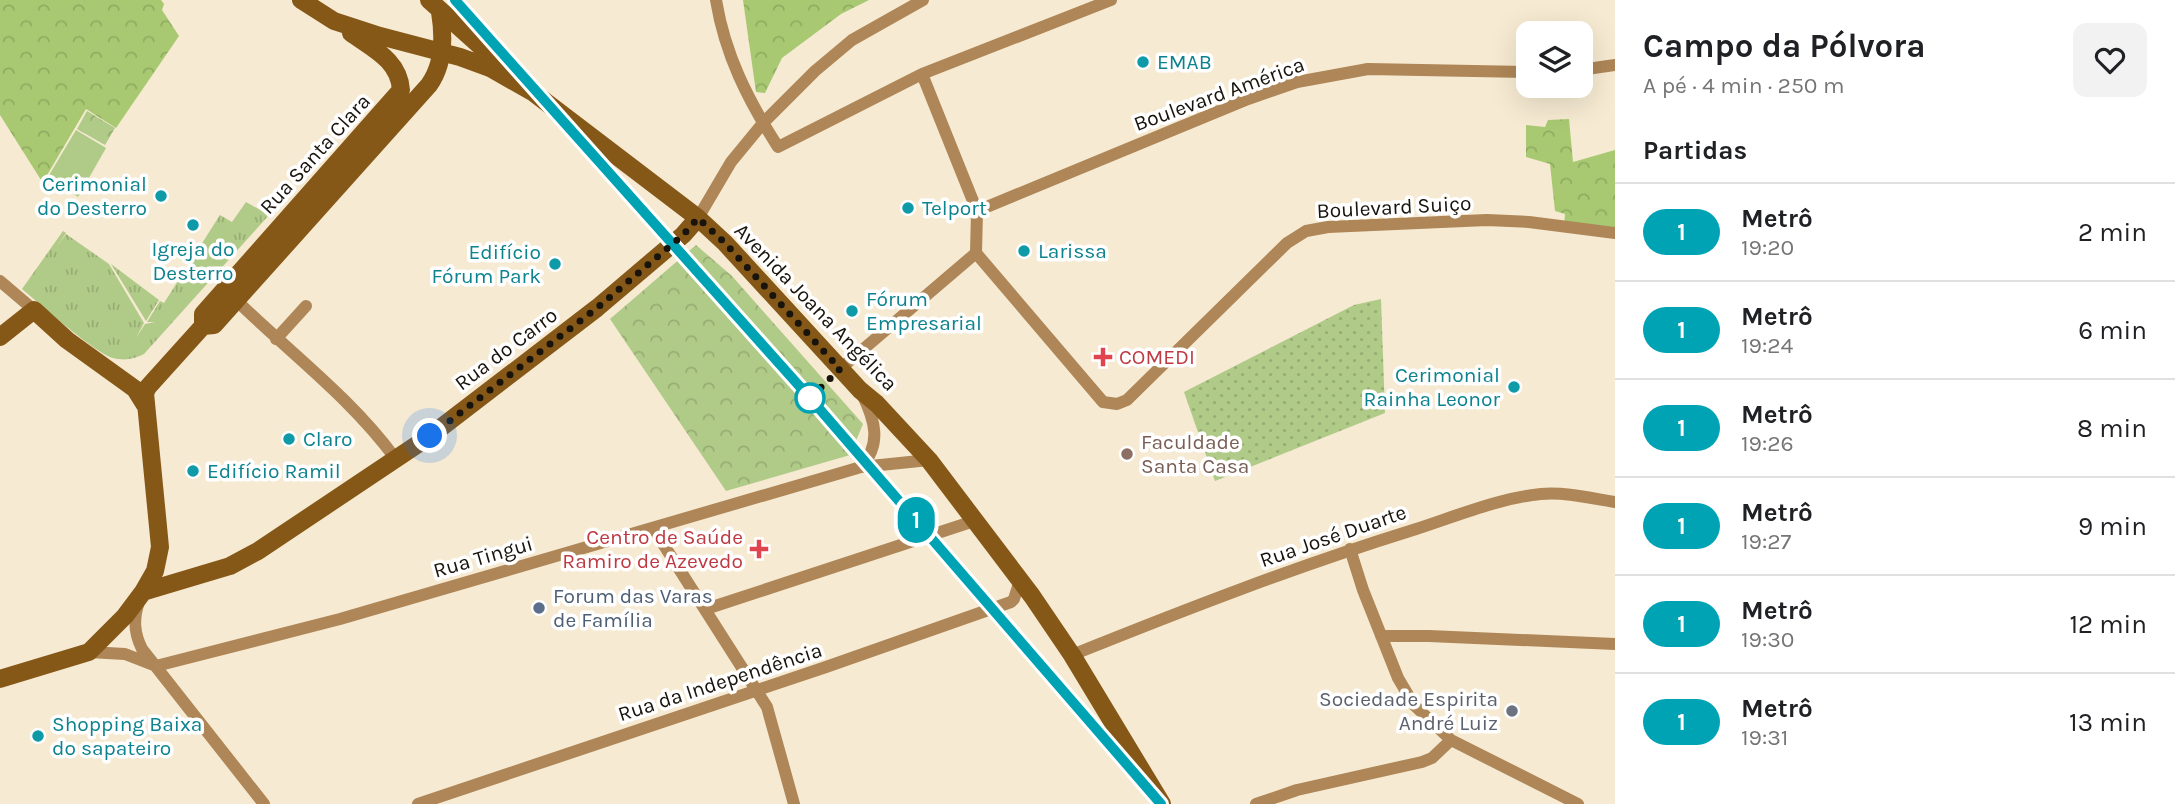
<!DOCTYPE html>
<html lang="pt">
<meta charset="utf-8">
<style>
:root{--surface:#fff;--page:#f2f2f2;--text:#202124;--muted:#757577;--line:#e0e0e0}
body{margin:0;font-family:Karla,sans-serif;background:var(--page);color:var(--text);height:100vh;display:flex;flex-direction:column;font-size:26px;white-space:nowrap}
*{box-sizing:border-box;margin:0}
p{font-size:23px;color:var(--muted)}
.icon{flex:none;width:38px;height:38px;fill:none;stroke:currentColor;stroke-width:2;stroke-linecap:round;stroke-linejoin:round}
.map{position:relative;flex:1;overflow:hidden}
.panel{display:flex;flex-direction:column;background:var(--surface);width:560px}
.panel>*{flex:none}
.badge{padding:0 14px;border-radius:23px;font-size:24px;line-height:46px}
.fabs{position:absolute;left:1516px;top:21px;display:grid;gap:14px}
.fabs a{display:grid;place-items:center;width:77px;height:77px;border-radius:14px;background:var(--surface);box-shadow:0 7px 28px #0002;font-size:35px}
.you{position:absolute;width:35px;height:35px;margin:-18px;border:5px solid #fff;border-radius:50%;background:#1a73e8;box-shadow:0 0 0 10px #1a73e833}
.map>.badge{position:absolute;translate:-50% -50%;box-shadow:0 0 0 4px #fff}
h2{padding:0 28px;font-size:26px;line-height:63px}
.round{display:grid;place-items:center;flex:none;width:74px;height:74px;border-radius:14px;background:var(--page)}
.head{display:flex;align-items:center;justify-content:space-between;height:119px;padding:0 28px}
h1{font-size:33px;font-weight:700;line-height:52px}
ul{padding:0;list-style:none}
li{display:flex;align-items:center;gap:21px;height:98px;padding:0 28px;border-top:2px solid var(--line)}
li div{flex:1}
li b{display:block;font-size:26px}
li em{font-style:normal}
li .badge{min-width:77px;font-weight:700;text-align:center}
main{display:flex;flex:1;min-height:0}
.map>svg:first-child{display:block}
.grass{fill:url(#grass-tufts)}
.forest{fill:url(#forest-crowns)}
.park{fill:url(#park-crowns)}
.garden{fill:url(#garden-dots)}
.pitch{fill:#b0ca88}
.lines{fill:none;stroke-linecap:round;stroke-linejoin:round}
.street{stroke:#ae8657;stroke-width:12}
.secondary{stroke:#865818;stroke-width:18}
.line-casing{stroke:#fff;stroke-width:16}
.line{stroke:#00a3b4;stroke-width:10}
.walk{stroke:#18140b;stroke-width:7;stroke-dasharray:0 12.6}
.culture-dot{fill:#0f9aa8;stroke:#fff;stroke-width:2.5}
.health-dot{fill:#e0444e;stroke:#fff;stroke-width:2.5}
.stop-dot{fill:#fff;stroke:#00a3b4;stroke-width:3.5}
.education-dot{fill:#8d6e63;stroke:#fff;stroke-width:2.5}
.service-dot{fill:#5c6f8a;stroke:#fff;stroke-width:2.5}
.worship-dot{fill:#6b7280;stroke:#fff;stroke-width:2.5}
.labels{text-anchor:middle;dominant-baseline:central;stroke-width:7;stroke-linejoin:round;paint-order:stroke}
.culture-label{font-size:21px;fill:#0d838f;stroke:#fff;text-anchor:start}
.street-label{font-size:21px;fill:#18140b;stroke:#fff}
.health-label{font-size:21px;fill:#be3a42;stroke:#fff;text-anchor:start}
.education-label{font-size:21px;fill:#785e54;stroke:#fff;text-anchor:start}
.service-label{font-size:21px;fill:#4e5e75;stroke:#fff;text-anchor:start}
.worship-label{font-size:21px;fill:#5b616d;stroke:#fff;text-anchor:end}
</style>
<main>
<div class="map">
<svg width="1615" height="804" viewBox="0 0 1615 804">
<defs>
<pattern id="grass-tufts" width="24" height="20" patternUnits="userSpaceOnUse" patternTransform="scale(1.75)"><rect width="24" height="20" fill="#b0ca88"/><path d="M3 7l-1-3M5 7V3M7 7l1-3M15 17l-1-3M17 17v-4M19 17l1-3" fill="none" stroke="#97ad74"/></pattern>
<pattern id="forest-crowns" width="20" height="18" patternUnits="userSpaceOnUse" patternTransform="scale(1.75)"><rect width="20" height="18" fill="#a8c972"/><path d="M2 6a3 3 0 1 1 6 0M12 15a3 3 0 1 1 6 0" fill="none" stroke="#90ac61"/></pattern>
<pattern id="park-crowns" width="20" height="18" patternUnits="userSpaceOnUse" patternTransform="scale(1.75)"><rect width="20" height="18" fill="#b0ca88"/><path d="M2 6a3 3 0 1 1 6 0M12 15a3 3 0 1 1 6 0" fill="none" stroke="#97ad74"/></pattern>
<pattern id="garden-dots" width="8" height="8" patternUnits="userSpaceOnUse" patternTransform="scale(1.75)"><rect width="8" height="8" fill="#b0ca88"/><path d="M2 2h.1M6 6h.1" fill="none" stroke="#97ad74" stroke-width="1.8" stroke-linecap="round"/></pattern>
</defs>
<rect width="100%" height="100%" fill="#f6ead2"/>
<path class="grass" d="M 246,202 L 269,215 L 144,354 C 134,359 125,361 113,358 C 95,353 40,304 22,289 L 63,231 L 66,233 L 56,248 L 66,234 L 109,264 L 144,323 L 136,338 L 145,324 L 155,322 L 147,322 L 160,301 L 164,303 L 220,215 L 232,222 Z
M 111,264 L 159,300 L 146,321 Z"/>
<path class="forest" d="M 0,0 L 161,0 L 164,4 L 162,10 L 179,36 L 116,128 L 86,109 L 46,177 L 41,180 L 0,115 Z
M 743,0 L 869,0 L 841,14 L 782,58 L 765,93 L 756,92 Z
M 1569,119 L 1573,162 L 1615,150 L 1615,228 L 1564,227 L 1565,214 L 1555,211 L 1550,164 L 1526,157 L 1526,125 L 1545,127 L 1548,120 Z"/>
<path class="park" d="M 87,111 L 115,128 L 105,145 L 77,129 Z
M 696,245 L 732,276 L 863,424 L 850,455 L 726,491 L 610,319 Z"/>
<path class="garden" d="M 1381,299 L 1385,413 L 1215,481 L 1184,392 L 1354,305 Z"/>
<path class="pitch" d="M 76,130 L 106,148 L 78,197 L 48,177 Z"/>
<g class="lines">
<path class="street" d="M 716,0 C 725,55 748,100 778,147 L 922,74 L 1111,0
M 1580,70 L 1615,65
M 977,211 L 1248,99 L 1297,82 L 1368,69 L 1528,72
M 698,218 L 731,162 L 763,123 L 815,71 L 852,40 L 923,0
M 976,253 L 1103,402 L 1117,404 L 1127,400 L 1287,243 L 1306,231 L 1328,227 L 1487,220 L 1529,222 L 1615,233
M 0,281 L 34,310
M 235,299 C 289,352 350,397 395,458
M 276,339 L 306,306
M 840,369 L 976,253 L 977,211 L 922,74
M 861,467 C 882,444 875,420 862,394
M 653,528 L 767,707 L 794,804
M 1350,549 L 1363,590 L 1398,678 L 1414,705 L 1451,740 L 1578,804
M 139,602 C 133,619 134,633 142,649 L 264,804
M 706,609 L 974,521
M 1381,636 L 1429,636 L 1615,644
M 89,652 L 125,654 L 156,666 L 340,619 L 861,467 L 929,460
M 1072,655 C 1184,610 1297,566 1413,530 C 1454,517 1498,498 1541,494 C 1566,492 1590,498 1615,502
M 418,804 L 826,667 L 1011,602 L 1014,599 L 1020,580
M 1256,804 L 1297,790 L 1422,762 L 1432,758 L 1451,740"/>
<path class="secondary" d="M 301,0 L 334,21 L 380,36 L 460,57 L 490,68 L 534,93 L 698,218 L 725,243 L 860,390 L 877,404 L 929,460 L 1032,596 L 1072,655 L 1162,804
M 429,0 L 507,70
M 203,326 L 214,325 L 429,85 C 444,64 444,36 440,12
M 0,337 L 34,310 L 67,340 L 135,389 L 145,405
M 143,592 L 230,566 L 258,551 L 430,436 L 597,308 L 683,235 L 698,218
M 0,679 L 89,652 L 125,616 L 143,592 L 155,571 L 160,547 L 145,393 L 148,387 L 203,326 L 203,314 L 401,90 C 399,60 373,49 351,33"/>
</g>
<g class="lines">
<g class="line-casing">
<path id="line" d="M 455,0 L 810,398 L 1161,804"/>
</g>
<use href="#line" class="line"/>
<path class="walk" d="M 430,436 L 597,308 L 683,235 L 698,218 L 725,243 L 840,369 L 810,398"/>
</g>
<g class="culture-dot">
<circle cx="1143" cy="62" r="7"/>
<circle cx="161" cy="196" r="7"/>
<circle cx="908" cy="208" r="7"/>
<circle cx="193" cy="225" r="7"/>
<circle cx="1024" cy="251" r="7"/>
<circle cx="555" cy="264" r="7"/>
<circle cx="852" cy="311" r="7"/>
<circle cx="1514" cy="387" r="7"/>
<circle cx="289" cy="439" r="7"/>
<circle cx="193" cy="471" r="7"/>
<circle cx="38" cy="736" r="7"/>
</g>
<g class="health-dot">
<path d="M1099.5 346.5h7v7h7v7h-7v7h-7v-7h-7v-7h7z"/>
<path d="M755.5 538.5h7v7h7v7h-7v7h-7v-7h-7v-7h7z"/>
</g>
<circle class="stop-dot" cx="810" cy="398" r="14"/>
<circle class="education-dot" cx="1127" cy="454" r="7"/>
<circle class="service-dot" cx="539" cy="608" r="7"/>
<circle class="worship-dot" cx="1512" cy="711" r="7"/>
<g class="labels">
<g class="culture-label">
<text x="1157" y="62">EMAB</text>
<text x="147" y="184" text-anchor="end">Cerimonial<tspan x="147" dy="24">do Desterro</tspan></text>
<text x="922" y="208">Telport</text>
<text x="193" y="249" text-anchor="middle">Igreja do<tspan x="193" dy="24">Desterro</tspan></text>
<text x="1038" y="251">Larissa</text>
<text x="541" y="252" text-anchor="end">Edifício<tspan x="541" dy="24">Fórum Park</tspan></text>
<text x="866" y="299">Fórum<tspan x="866" dy="24">Empresarial</tspan></text>
<text x="1500" y="375" text-anchor="end">Cerimonial<tspan x="1500" dy="24">Rainha Leonor</tspan></text>
<text x="303" y="439">Claro</text>
<text x="207" y="471">Edifício Ramil</text>
<text x="52" y="724">Shopping Baixa<tspan x="52" dy="24">do sapateiro</tspan></text>
</g>
<g class="street-label">
<text transform="translate(1219 94) rotate(-20)">Boulevard América</text>
<text transform="translate(315 154) rotate(-48)">Rua Santa Clara</text>
<text transform="translate(1394 207) rotate(-3)">Boulevard Suiço</text>
<text transform="translate(816 307) rotate(46)">Avenida Joana Angélica</text>
<text transform="translate(506 349) rotate(-37)">Rua do Carro</text>
<text transform="translate(1333 536) rotate(-19)">Rua José Duarte</text>
<text transform="translate(483 557) rotate(-16)">Rua Tingui</text>
<text transform="translate(720 682) rotate(-18)">Rua da Independência</text>
</g>
<g class="health-label">
<text x="1119" y="357">COMEDI</text>
<text x="743" y="537" text-anchor="end">Centro de Saúde<tspan x="743" dy="24">Ramiro de Azevedo</tspan></text>
</g>
<g class="education-label">
<text x="1141" y="442">Faculdade<tspan x="1141" dy="24">Santa Casa</tspan></text>
</g>
<g class="service-label">
<text x="553" y="596">Forum das Varas<tspan x="553" dy="24">de Família</tspan></text>
</g>
<g class="worship-label">
<text x="1498" y="699">Sociedade Espirita<tspan x="1498" dy="24">André Luiz</tspan></text>
</g>
</g>
</svg>
<div class="fabs">
<a><svg class="icon" aria-label="layers" viewBox="0 0 24 24"><path d="M12 4l9 5-9 5-9-5zM3 14l9 5 9-5"/></svg></a>
</div>
<div class="you" style="left:430px;top:436px"></div>
<b class="badge" style="left:916px;top:520px;background:#00a3b4;color:#fff">1</b>
</div>
<section class="panel">
<div class="head"><div><h1>Campo da Pólvora</h1><p>A pé · 4 min · 250 m</p></div><a class="round"><svg class="icon" aria-label="heart" viewBox="0 0 24 24"><path d="M12 20l-8-8c-3-5 5-10 8-4 3-6 11-1 8 4z"/></svg></a></div>
<h2>Partidas</h2>
<ul>
<li><span class="badge" style="background:#00a3b4;color:#fff">1</span><div><b>Metrô</b><p>19:20</p></div><em>2 min</em></li>
<li><span class="badge" style="background:#00a3b4;color:#fff">1</span><div><b>Metrô</b><p>19:24</p></div><em>6 min</em></li>
<li><span class="badge" style="background:#00a3b4;color:#fff">1</span><div><b>Metrô</b><p>19:26</p></div><em>8 min</em></li>
<li><span class="badge" style="background:#00a3b4;color:#fff">1</span><div><b>Metrô</b><p>19:27</p></div><em>9 min</em></li>
<li><span class="badge" style="background:#00a3b4;color:#fff">1</span><div><b>Metrô</b><p>19:30</p></div><em>12 min</em></li>
<li><span class="badge" style="background:#00a3b4;color:#fff">1</span><div><b>Metrô</b><p>19:31</p></div><em>13 min</em></li>
</ul>
</section>
</main>
